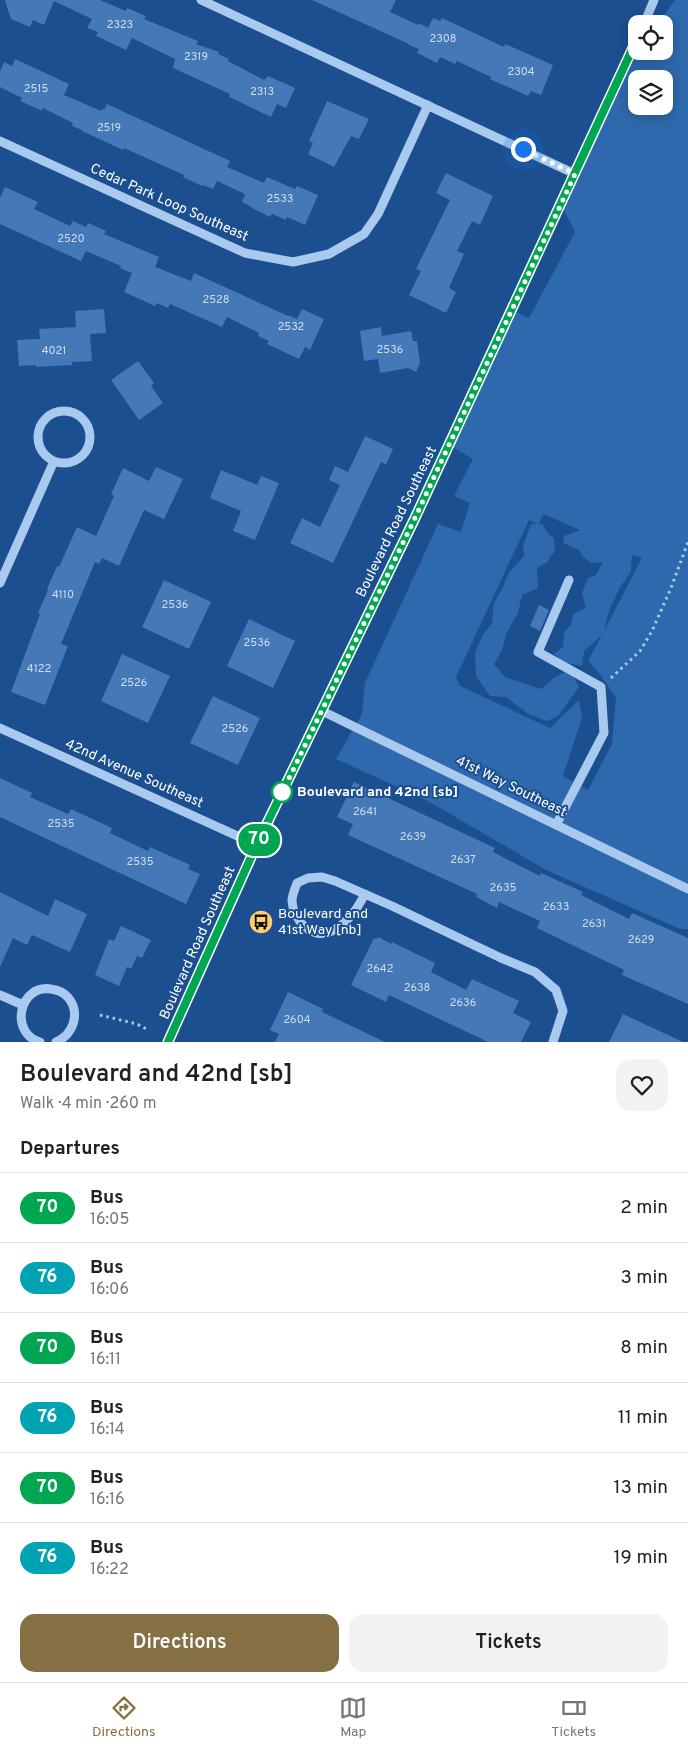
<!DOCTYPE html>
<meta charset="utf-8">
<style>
:root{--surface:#fff;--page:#f2f2f2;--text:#202124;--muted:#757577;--line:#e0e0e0;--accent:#847042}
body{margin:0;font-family:Overpass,sans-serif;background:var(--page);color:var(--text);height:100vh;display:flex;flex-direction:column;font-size:19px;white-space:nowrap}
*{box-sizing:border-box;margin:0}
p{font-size:16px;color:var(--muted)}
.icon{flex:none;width:28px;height:28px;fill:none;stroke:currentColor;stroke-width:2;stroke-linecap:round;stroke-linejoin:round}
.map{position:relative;height:1042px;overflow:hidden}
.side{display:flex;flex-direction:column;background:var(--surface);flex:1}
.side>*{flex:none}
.badge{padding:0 10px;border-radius:16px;font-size:18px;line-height:32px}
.controls{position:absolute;left:628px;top:15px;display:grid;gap:10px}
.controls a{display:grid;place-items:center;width:45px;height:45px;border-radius:10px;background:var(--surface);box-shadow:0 2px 12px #0003;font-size:25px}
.you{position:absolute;width:25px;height:25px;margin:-12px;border:4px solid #fff;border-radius:50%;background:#1a73e8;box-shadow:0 0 0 8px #1a73e833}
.map>.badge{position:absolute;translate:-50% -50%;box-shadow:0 0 0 2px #fff}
h2{padding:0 20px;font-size:19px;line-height:45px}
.round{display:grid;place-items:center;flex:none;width:52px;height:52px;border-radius:15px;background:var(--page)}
.summary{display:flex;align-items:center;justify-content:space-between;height:85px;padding:0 20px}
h1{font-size:24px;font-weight:600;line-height:38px}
.action{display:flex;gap:10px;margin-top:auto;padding:10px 20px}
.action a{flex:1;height:58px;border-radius:15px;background:var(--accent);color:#fff;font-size:20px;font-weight:600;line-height:58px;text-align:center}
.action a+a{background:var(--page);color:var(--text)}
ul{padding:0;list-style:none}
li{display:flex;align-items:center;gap:15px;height:70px;padding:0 20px;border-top:1px solid var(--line)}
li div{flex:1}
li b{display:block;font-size:19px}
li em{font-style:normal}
li .badge{min-width:55px;font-weight:700;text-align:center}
.menu{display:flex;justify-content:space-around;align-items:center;height:70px;border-top:1px solid var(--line);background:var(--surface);font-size:14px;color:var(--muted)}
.menu a{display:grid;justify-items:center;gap:2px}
.menu .current{color:var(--accent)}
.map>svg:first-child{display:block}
.green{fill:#2e69ad;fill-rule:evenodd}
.building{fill:#4478b7}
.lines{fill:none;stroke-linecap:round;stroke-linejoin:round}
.path{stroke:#a9c9ee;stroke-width:3;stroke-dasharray:2.5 4;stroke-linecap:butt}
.minor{stroke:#a9c9ee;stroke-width:9}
.line-casing{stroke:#fff;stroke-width:11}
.line{stroke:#00a651;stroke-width:8}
.walk{stroke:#fff;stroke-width:5;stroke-dasharray:0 9}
.stop-dot{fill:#fff;stroke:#00a651;stroke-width:2.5}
.labels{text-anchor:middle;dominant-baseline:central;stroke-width:4;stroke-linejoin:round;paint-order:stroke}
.number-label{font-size:11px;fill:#d0dded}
.street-label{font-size:14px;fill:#fff;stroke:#1b4f8f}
.stop-label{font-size:14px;font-weight:bold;fill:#fff;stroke:#1b4f8f;text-anchor:start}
.poi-label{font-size:14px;fill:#fff;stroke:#1b4f8f;text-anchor:start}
</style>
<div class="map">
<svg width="688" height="1042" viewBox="0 0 688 1042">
<rect width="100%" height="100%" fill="#1b4f8f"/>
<path class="green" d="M 675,0 L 688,0 L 688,929 L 680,929 L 546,870 L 428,801 L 336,759 L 362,714 L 365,683 L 438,524 L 461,532 L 470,503 L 454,496 L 473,459 L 449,445 L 512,310 L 529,318 L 575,232 L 561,204 L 636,45 L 636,51 L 664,51 L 664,24 L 658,24 ZM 636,79 L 664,79 L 664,106 L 636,106 ZM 543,514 L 580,530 L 564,536 L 563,543 L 579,550 L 583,557 L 592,563 L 603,562 L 596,575 L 588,578 L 582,593 L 586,608 L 573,614 L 571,625 L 564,632 L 563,647 L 554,654 L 563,662 L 582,666 L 584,651 L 602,635 L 588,661 L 598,672 L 616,697 L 612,744 L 588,790 L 563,776 L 582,718 L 579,700 L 550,728 L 460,686 L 456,677 L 529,520 L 538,524 L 531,524 L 523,546 L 524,556 L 508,574 L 503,587 L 494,603 L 492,623 L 483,635 L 475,653 L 476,676 L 490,696 L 506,697 L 528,714 L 547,721 L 558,716 L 579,687 L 570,670 L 555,677 L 541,689 L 505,677 L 494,664 L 502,650 L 507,632 L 518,613 L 522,595 L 538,588 L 537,568 L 546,563 L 555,551 L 554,538 L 549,535 L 543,525 L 539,524 ZM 632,555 L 642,558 L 604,631 L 609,611 L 620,587 L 631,572 Z"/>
<path class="building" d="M 5,0 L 100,0 L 126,11 L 127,8 L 146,16 L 144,19 L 198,41 L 196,44 L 219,52 L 218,54 L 229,59 L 228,61 L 264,80 L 268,76 L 295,88 L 286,108 L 277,104 L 271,117 L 229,97 L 230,94 L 173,68 L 175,59 L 132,38 L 126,50 L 96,36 L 98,32 L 87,28 L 92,19 L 54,1 L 44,25 L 33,20 L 30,27 L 11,19 Z
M 312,0 L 396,0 L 390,12 L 418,25 L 419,23 L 428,28 L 433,18 L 440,21 L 442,18 L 504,47 L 505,44 L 553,65 L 541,95 L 531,91 L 528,96 L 490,79 L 491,77 L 457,61 L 455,64 L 440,57 L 437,63 L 417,53 L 419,49 L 409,45 L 409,44 Z
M 15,59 L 69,84 L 64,95 L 101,111 L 102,109 L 104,110 L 107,104 L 230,161 L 227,167 L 264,183 L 267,177 L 295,189 L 297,186 L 318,195 L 305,225 L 287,217 L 286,220 L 272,214 L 270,217 L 252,208 L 252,207 L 242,202 L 245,194 L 217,181 L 213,189 L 203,185 L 202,186 L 183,177 L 184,175 L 135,153 L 124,148 L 123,150 L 82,131 L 82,130 L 72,126 L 73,123 L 43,108 L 42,111 L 20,101 L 22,98 L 0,87 L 0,72 L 4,62 L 12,66 Z
M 327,101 L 369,119 L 359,139 L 351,136 L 334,167 L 308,154 L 313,143 L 309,141 Z
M 446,173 L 493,196 L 480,225 L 472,221 L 457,251 L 464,254 L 449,288 L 456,292 L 446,313 L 409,295 L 421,271 L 416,269 L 450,200 L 436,193 Z
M 5,187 L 38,202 L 34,209 L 70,226 L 73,221 L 86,227 L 88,223 L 106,231 L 104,234 L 159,257 L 155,267 L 191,281 L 194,273 L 288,316 L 288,315 L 297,319 L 302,309 L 324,319 L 310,350 L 305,347 L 299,359 L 267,344 L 269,341 L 258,336 L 259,333 L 227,317 L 222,327 L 170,304 L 168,308 L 157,303 L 155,306 L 124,292 L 132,273 L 120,268 L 121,266 L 86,251 L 81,261 L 0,224 L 0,198 Z
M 104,309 L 106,333 L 90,334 L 92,361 L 72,362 L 72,365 L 36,367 L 36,365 L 19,366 L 17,340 L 40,339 L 39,329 L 76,327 L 75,311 Z
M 381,327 L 382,336 L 411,331 L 413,341 L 417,341 L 420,363 L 416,372 L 408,368 L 380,373 L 378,359 L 364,361 L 360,331 Z
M 138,361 L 154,383 L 151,386 L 163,403 L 139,420 L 111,380 Z
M 365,436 L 393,449 L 386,465 L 381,462 L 333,563 L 290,543 L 302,518 L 320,527 L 340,485 L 329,480 L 335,466 L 348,472 Z
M 156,467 L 183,479 L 164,519 L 144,510 L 119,566 L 102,558 L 99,564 L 95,562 L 61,644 L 68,646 L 45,705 L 11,692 L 40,614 L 38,613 L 48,590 L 47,589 L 57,566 L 59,567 L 77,527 L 96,536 L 114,496 L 111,494 L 123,468 L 149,481 Z
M 221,470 L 257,485 L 261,476 L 279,483 L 255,540 L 233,531 L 241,511 L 210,498 Z
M 164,580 L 211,602 L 189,649 L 142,627 Z
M 539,605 L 549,610 L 540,631 L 530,626 Z
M 249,619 L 295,641 L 273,688 L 227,666 Z
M 122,654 L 170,676 L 148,723 L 101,701 Z
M 213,696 L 260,718 L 238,765 L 190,743 Z
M 0,778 L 32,793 L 30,797 L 68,814 L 71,809 L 112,828 L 110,833 L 148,851 L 150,847 L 190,865 L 188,869 L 200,874 L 186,904 L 0,817 Z
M 354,782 L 495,848 L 493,852 L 540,876 L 541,873 L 583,892 L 581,895 L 629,919 L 632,913 L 688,938 L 688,1004 L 622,975 L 624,970 L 537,928 L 540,921 L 499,902 L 497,908 L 476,897 L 477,894 L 348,835 L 353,824 L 337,817 Z
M 0,892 L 48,916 L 55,899 L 87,914 L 70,952 L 32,935 L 27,945 L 13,938 L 0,967 Z
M 121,926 L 151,940 L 142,958 L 137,956 L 131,969 L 127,967 L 119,986 L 95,975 L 109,939 L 114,941 Z
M 378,937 L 392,944 L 392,942 L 435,963 L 431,972 L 466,990 L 472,979 L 519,1001 L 513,1013 L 531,1022 L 521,1042 L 488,1042 L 389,995 L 386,1002 L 351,985 L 374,938 L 377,939 Z
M 288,992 L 323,1009 L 322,1012 L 385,1042 L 275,1042 L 279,1034 L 270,1030 Z
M 623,1014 L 683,1042 L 609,1042 Z"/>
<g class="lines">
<path class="path" d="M 611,678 L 640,651 L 652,631 L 671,588 L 688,542
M 100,1015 L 137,1024 L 148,1030"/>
<path class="minor" d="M 201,0 L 575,174
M 644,24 L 654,0
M 0,141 L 245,253 L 293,262 L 329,254 L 364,234 L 378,214 L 428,105
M38 437a26 26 0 1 1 52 0a26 26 0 1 1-52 0Z
M 0,583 L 54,461
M 322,711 L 688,889
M 0,728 L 257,845
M 556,825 L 604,733 L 601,687 L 538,652 L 569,580
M 365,894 C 357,909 348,923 332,931 C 312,941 293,920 292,901 C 292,895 295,889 297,883 L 308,878 L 322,877 L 335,881 L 392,906 L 501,958 L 535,972 L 556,990 L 563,1011 L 553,1042
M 0,995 L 23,1005
M 40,1042 C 9,1033 19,984 51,989 C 81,993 82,1031 56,1042
M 168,1042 L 257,845 L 415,518 L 636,41"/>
</g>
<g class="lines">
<g class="line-casing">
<path id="line" d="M 168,1042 L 257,844 L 415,518 L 636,41"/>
</g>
<use href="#line" class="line"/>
<path class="walk" d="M 282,792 L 280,797 L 415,518 L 575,174 L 523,149"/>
</g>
<defs>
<g id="bus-disc" transform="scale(1.25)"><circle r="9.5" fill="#ffd166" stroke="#1b4f8f"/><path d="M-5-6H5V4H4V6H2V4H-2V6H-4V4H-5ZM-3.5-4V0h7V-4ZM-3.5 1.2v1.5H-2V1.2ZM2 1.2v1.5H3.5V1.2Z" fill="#111"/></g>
</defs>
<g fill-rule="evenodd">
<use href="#bus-disc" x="261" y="922"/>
</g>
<circle class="stop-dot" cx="282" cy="792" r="10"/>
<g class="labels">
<g class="number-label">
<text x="120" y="25">2323</text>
<text x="443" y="39">2308</text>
<text x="196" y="57">2319</text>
<text x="521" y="72">2304</text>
<text x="36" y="89">2515</text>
<text x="262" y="92">2313</text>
<text x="109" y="128">2519</text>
<text x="280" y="199">2533</text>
<text x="71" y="239">2520</text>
<text x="216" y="300">2528</text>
<text x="291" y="327">2532</text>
<text x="390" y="350">2536</text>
<text x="54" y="351">4021</text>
<text x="63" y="595">4110</text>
<text x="175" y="605">2536</text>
<text x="257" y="643">2536</text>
<text x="39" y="669">4122</text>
<text x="134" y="683">2526</text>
<text x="235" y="729">2526</text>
<text x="365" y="812">2641</text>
<text x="61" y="824">2535</text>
<text x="413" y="837">2639</text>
<text x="463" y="860">2637</text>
<text x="140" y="862">2535</text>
<text x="503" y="888">2635</text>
<text x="556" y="907">2633</text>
<text x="594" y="924">2631</text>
<text x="641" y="940">2629</text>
<text x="380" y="969">2642</text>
<text x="417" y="988">2638</text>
<text x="463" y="1003">2636</text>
<text x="297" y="1020">2604</text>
</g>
<g class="street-label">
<text transform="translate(169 203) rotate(24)">Cedar Park Loop Southeast</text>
<text transform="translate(397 522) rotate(-64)">Boulevard Road Southeast</text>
<text transform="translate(134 774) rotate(24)">42nd Avenue Southeast</text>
<text transform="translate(511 787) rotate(26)">41st Way Southeast</text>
<text transform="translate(198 943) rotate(-66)">Boulevard Road Southeast</text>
</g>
<g class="stop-label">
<text x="297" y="792">Boulevard and 42nd [sb]</text>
</g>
<g class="poi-label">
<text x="278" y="914">Boulevard and<tspan x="278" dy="16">41st Way [nb]</tspan></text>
</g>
</g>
</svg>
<div class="controls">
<a><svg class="icon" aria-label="locate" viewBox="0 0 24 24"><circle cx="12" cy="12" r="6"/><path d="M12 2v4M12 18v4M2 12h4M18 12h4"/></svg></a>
<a><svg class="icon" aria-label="layers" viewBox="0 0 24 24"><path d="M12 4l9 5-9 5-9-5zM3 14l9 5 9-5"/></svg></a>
</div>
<div class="you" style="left:523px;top:149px"></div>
<b class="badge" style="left:259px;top:840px;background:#00a651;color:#fff">70</b>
</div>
<section class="side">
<div class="summary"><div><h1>Boulevard and 42nd [sb]</h1><p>Walk · 4 min · 260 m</p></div><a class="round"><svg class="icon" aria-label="heart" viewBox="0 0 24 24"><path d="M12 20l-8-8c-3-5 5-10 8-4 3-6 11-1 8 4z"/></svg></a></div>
<h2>Departures</h2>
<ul>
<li><span class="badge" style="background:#00a651;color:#fff">70</span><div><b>Bus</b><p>16:05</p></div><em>2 min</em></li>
<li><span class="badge" style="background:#00a3b4;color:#fff">76</span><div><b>Bus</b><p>16:06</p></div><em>3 min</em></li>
<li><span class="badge" style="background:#00a651;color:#fff">70</span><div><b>Bus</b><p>16:11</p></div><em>8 min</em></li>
<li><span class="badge" style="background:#00a3b4;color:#fff">76</span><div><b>Bus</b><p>16:14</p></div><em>11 min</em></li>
<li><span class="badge" style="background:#00a651;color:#fff">70</span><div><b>Bus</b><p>16:16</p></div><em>13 min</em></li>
<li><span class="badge" style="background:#00a3b4;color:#fff">76</span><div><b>Bus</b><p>16:22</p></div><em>19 min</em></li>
</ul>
<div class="action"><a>Directions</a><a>Tickets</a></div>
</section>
<nav class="menu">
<a class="current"><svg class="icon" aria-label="directions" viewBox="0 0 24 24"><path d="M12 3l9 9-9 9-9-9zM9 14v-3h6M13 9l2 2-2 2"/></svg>Directions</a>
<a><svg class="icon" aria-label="map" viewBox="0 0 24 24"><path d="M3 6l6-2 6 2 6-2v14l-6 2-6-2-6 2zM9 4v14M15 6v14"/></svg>Map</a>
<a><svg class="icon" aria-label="tickets" viewBox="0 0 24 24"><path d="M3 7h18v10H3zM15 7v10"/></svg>Tickets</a>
</nav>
